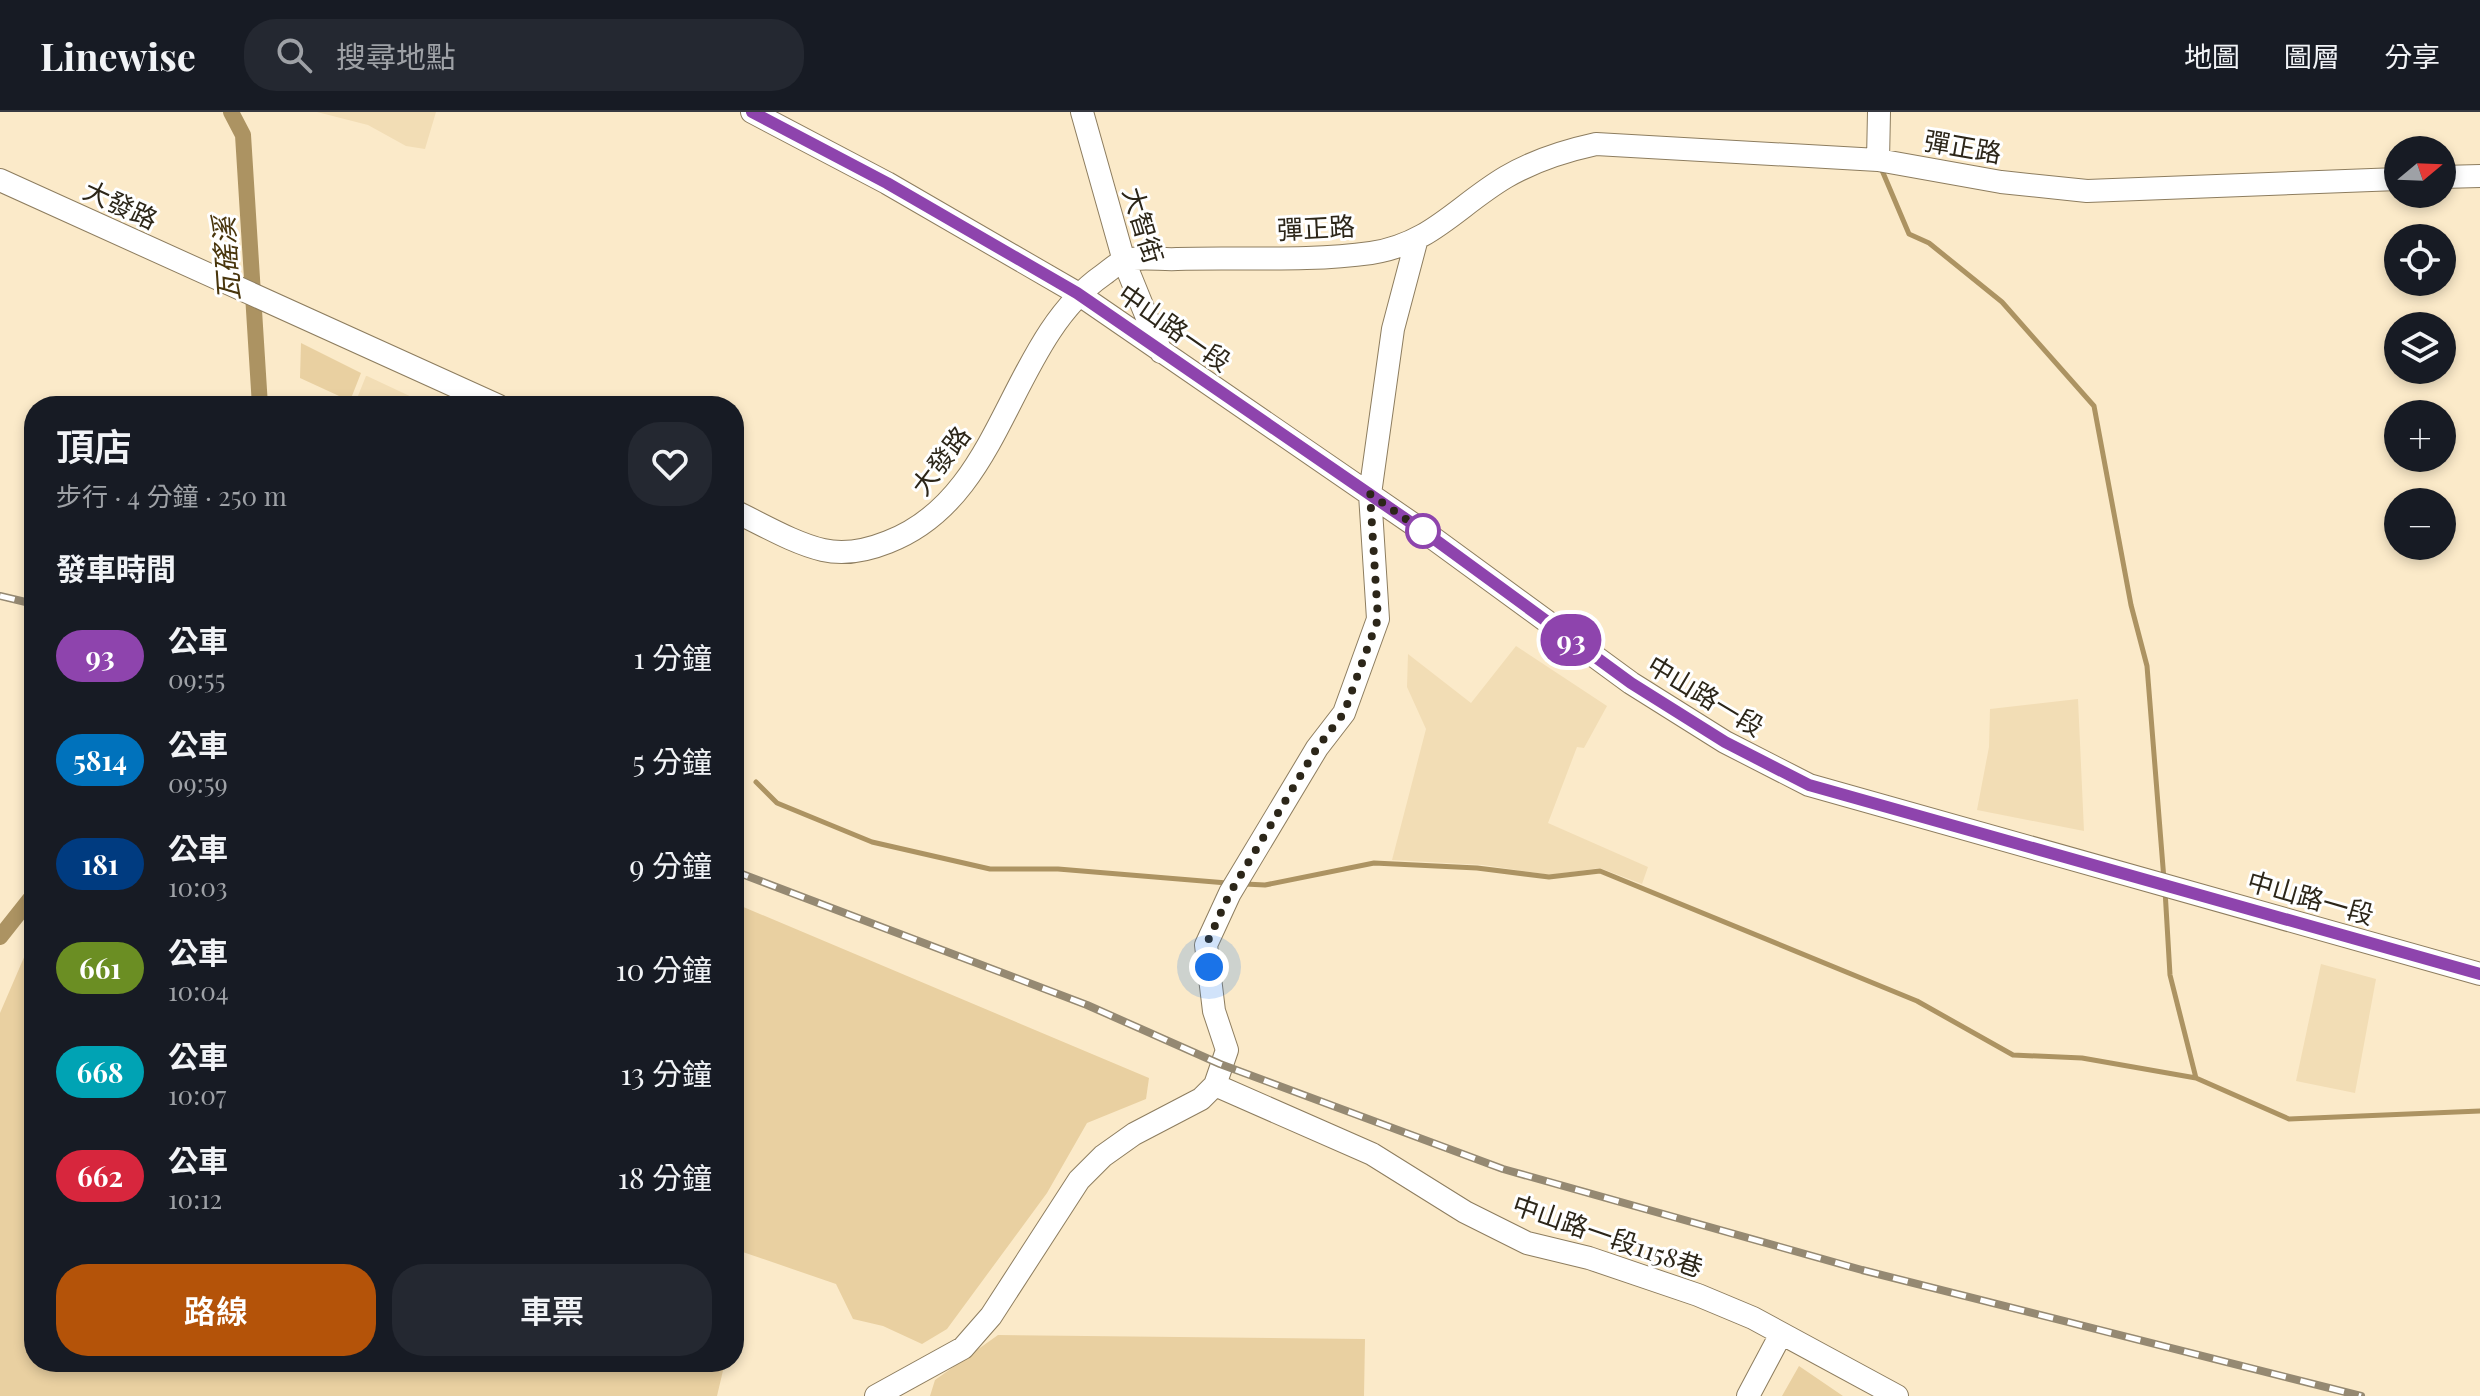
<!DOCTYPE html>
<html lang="zh-TW">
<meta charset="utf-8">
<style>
:root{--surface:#171b24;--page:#242831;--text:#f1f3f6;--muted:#9ea1a6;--line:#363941;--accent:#b45309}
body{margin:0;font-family:"Playfair Display","Noto Sans TC",serif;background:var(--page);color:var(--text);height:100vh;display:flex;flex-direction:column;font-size:30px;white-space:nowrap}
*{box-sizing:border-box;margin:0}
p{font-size:26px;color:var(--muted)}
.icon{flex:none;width:44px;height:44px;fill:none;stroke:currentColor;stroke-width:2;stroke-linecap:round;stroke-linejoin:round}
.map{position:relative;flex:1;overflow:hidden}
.side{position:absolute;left:24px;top:284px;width:720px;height:976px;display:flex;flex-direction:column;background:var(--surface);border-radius:32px;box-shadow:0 4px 12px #0003}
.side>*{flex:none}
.badge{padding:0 16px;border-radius:26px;font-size:28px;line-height:52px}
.needle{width:52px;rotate:71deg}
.fabs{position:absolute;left:2384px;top:24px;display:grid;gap:16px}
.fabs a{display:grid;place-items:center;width:72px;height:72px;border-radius:50%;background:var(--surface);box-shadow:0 4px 12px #0003;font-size:40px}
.you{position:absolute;width:40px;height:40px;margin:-20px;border:6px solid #fff;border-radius:50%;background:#1a73e8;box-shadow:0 0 0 12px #1a73e833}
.map>.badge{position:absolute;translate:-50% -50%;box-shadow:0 0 0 4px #fff}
h2{padding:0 32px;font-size:30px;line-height:72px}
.round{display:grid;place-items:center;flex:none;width:84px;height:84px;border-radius:32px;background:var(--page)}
.headline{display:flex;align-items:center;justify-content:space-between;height:136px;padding:0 32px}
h1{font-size:38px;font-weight:600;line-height:60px}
.action{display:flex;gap:16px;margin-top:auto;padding:16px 32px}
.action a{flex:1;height:92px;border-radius:32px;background:var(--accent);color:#fff;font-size:32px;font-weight:600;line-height:92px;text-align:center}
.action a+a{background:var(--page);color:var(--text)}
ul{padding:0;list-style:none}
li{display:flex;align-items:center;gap:24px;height:104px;padding:0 32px}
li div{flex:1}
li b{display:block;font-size:30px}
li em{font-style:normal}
li .badge{min-width:88px;font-weight:700;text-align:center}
header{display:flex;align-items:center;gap:48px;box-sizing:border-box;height:112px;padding:0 40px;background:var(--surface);border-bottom:2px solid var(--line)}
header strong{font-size:38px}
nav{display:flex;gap:44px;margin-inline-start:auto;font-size:28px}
.search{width:560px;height:72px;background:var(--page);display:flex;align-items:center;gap:20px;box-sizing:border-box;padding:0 28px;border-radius:32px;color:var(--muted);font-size:30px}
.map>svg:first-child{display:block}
.built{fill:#f2ddb5}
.green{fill:#e9d0a1}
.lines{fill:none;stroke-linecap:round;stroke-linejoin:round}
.stream{stroke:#ac9362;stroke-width:5}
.canal{stroke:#ac9362;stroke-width:16}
.minor-casing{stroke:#8d7d5f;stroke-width:24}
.minor{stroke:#fff;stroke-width:22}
.rail-casing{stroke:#958972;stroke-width:8}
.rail{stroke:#fff;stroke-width:5;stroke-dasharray:15;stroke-linecap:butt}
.line-casing{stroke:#fff;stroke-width:18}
.line{stroke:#8e44ad;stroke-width:12}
.walk{stroke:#2c2619;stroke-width:8;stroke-dasharray:0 14.4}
.stop-dot{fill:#fff;stroke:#8e44ad;stroke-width:4}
.labels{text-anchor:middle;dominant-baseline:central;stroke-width:6;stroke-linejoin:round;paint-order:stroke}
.street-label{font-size:26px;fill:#2c2619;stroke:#fff}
.water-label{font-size:28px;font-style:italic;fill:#48350c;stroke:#fff}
</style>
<header>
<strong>Linewise</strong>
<div class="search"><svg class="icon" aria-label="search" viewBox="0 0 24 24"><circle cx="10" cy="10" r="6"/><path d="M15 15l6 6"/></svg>搜尋地點</div>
<nav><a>地圖</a><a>圖層</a><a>分享</a></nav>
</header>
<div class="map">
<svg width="2480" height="1284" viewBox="0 0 2480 1284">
<rect width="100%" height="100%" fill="#fbeac9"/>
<path class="built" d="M 317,0 L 436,0 L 425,37 L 406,34 L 368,13 Z
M 366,264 L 367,264 L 431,294 L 354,294 Z
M 1516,534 L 1607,594 L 1584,636 L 1577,635 L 1548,711 L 1648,755 L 1642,772 L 1600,756 L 1550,763 L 1483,753 L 1392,748 L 1426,617 L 1407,575 L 1408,542 L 1471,591 Z
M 2078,587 L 2084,719 L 1977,698 L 1989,635 L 1990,597 Z
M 2321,852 L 2376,867 L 2355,981 L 2296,969 Z"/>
<path class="green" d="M 301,231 L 361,261 L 350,289 L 300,266 Z
M 734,791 L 1149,966 L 1146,987 L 1087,1011 L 1047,1081 L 947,1217 L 922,1232 L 883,1214 L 853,1207 L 836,1172 L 734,1137 Z
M 25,843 L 34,845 L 34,1250 L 725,1250 L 717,1284 L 0,1284 L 0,901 Z
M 998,1223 L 1365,1227 L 1364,1284 L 930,1284 L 935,1268 Z
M 1799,1254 L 1843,1284 L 1782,1284 Z"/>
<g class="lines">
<path class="stream" d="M 1881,56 L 1909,122 L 1929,131 L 2002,190 L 2094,294 L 2131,493 L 2147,554 L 2164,768
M 756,670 L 777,691 L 872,730 L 990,757 L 1058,757 L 1227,771
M 1245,772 L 1265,773 L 1374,751 L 1477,756 L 1549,765 L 1600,759 L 1917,889 L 2013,943 L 2082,946 L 2196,966 L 2289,1007 L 2480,999
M 2165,778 L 2170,863 L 2196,966"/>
<path class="canal" d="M 231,0 L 243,23 L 260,294
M 0,825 L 34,782"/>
<g class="minor-casing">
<path id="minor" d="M 752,0 L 887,71 L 1077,181 L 1426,421 L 1631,571 L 1725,630 L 1809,673 L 2480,862
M 1082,0 L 1124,149 L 1161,240
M 1878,48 L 1879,0
M 2442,65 L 2480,64
M 0,68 L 499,294
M 734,399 C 762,412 793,431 823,438 C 844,443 868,438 888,430 C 1005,385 1007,230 1103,163 C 1109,159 1116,152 1123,149 C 1137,144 1162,148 1177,147 C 1241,145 1307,150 1371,141 C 1431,132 1457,94 1506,65 C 1535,48 1564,39 1596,32 L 1878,48 L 2001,70 L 2087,79 L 2398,67
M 1215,973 L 1372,1042 L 1465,1100 L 1527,1131 L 1589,1146 L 1698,1183 L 1753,1206 L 1897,1284
M 876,1284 L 963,1236 L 991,1204 L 1079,1068 L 1103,1044 L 1134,1022 L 1201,987 L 1215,973 L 1227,938 L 1214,899 L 1206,833 L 1230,781 L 1317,636 L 1344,601 L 1378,507 L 1370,382 L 1393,217 L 1416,130
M 1748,1284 L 1781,1222"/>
</g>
<use href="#minor" class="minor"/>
<g class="rail-casing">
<path id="rail" d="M 0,484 L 34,492
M 734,759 L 1087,893 L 1220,952 L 1503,1057 L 1862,1158 L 2361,1284"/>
</g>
<use href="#rail" class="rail"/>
</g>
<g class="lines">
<g class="line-casing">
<path id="line" d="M 752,0 L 887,71 L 1077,181 L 1426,421 L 1631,571 L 1725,630 L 1809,673 L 2480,862"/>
</g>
<use href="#line" class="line"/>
<path class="walk" d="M 1209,855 L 1206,833 L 1230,781 L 1317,636 L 1344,601 L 1378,507 L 1370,382 L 1426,421 L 1423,419"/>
</g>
<circle class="stop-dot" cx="1423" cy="419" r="16"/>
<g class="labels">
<g class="street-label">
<text transform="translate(1963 34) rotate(10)">彈正路</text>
<text transform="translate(121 92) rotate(25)">大發路</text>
<text transform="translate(1144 113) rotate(73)">大智街</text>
<text transform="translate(1316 115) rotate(-3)">彈正路</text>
<text transform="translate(1175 215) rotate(35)">中山路一段</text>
<text transform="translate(940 348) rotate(-53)">大發路</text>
<text transform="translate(1706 583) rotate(31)">中山路一段</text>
<text transform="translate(2311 785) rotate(16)">中山路一段</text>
<text transform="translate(1608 1123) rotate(19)">中山路一段1158巷</text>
</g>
<g class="water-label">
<text transform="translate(225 147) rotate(-94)">瓦磘溪</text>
</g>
</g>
</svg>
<div class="fabs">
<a><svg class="needle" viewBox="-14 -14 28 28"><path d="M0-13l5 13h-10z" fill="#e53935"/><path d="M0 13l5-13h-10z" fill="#9ea1a6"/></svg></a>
<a><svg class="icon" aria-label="locate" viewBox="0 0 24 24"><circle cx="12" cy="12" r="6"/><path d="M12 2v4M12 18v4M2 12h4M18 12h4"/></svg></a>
<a><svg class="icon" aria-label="layers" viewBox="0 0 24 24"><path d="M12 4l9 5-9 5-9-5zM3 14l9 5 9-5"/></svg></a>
<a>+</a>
<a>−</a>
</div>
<div class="you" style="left:1209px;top:855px"></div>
<b class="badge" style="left:1571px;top:528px;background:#8e44ad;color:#fff">93</b>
<section class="side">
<div class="headline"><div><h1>頂店</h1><p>步行 · 4 分鐘 · 250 m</p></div><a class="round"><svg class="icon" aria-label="heart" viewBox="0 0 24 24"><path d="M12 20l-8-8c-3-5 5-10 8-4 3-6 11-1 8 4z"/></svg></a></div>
<h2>發車時間</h2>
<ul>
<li><span class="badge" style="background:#8e44ad;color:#fff">93</span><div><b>公車</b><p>09:55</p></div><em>1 分鐘</em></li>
<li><span class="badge" style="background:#0072bc;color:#fff">5814</span><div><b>公車</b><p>09:59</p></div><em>5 分鐘</em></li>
<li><span class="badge" style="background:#003b80;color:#fff">181</span><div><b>公車</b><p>10:03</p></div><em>9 分鐘</em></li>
<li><span class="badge" style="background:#6b8e23;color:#fff">661</span><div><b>公車</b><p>10:04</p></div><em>10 分鐘</em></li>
<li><span class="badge" style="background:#00a3b4;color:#fff">668</span><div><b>公車</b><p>10:07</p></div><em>13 分鐘</em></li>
<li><span class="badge" style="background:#d7263d;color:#fff">662</span><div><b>公車</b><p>10:12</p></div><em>18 分鐘</em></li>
</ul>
<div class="action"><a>路線</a><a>車票</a></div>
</section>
</div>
